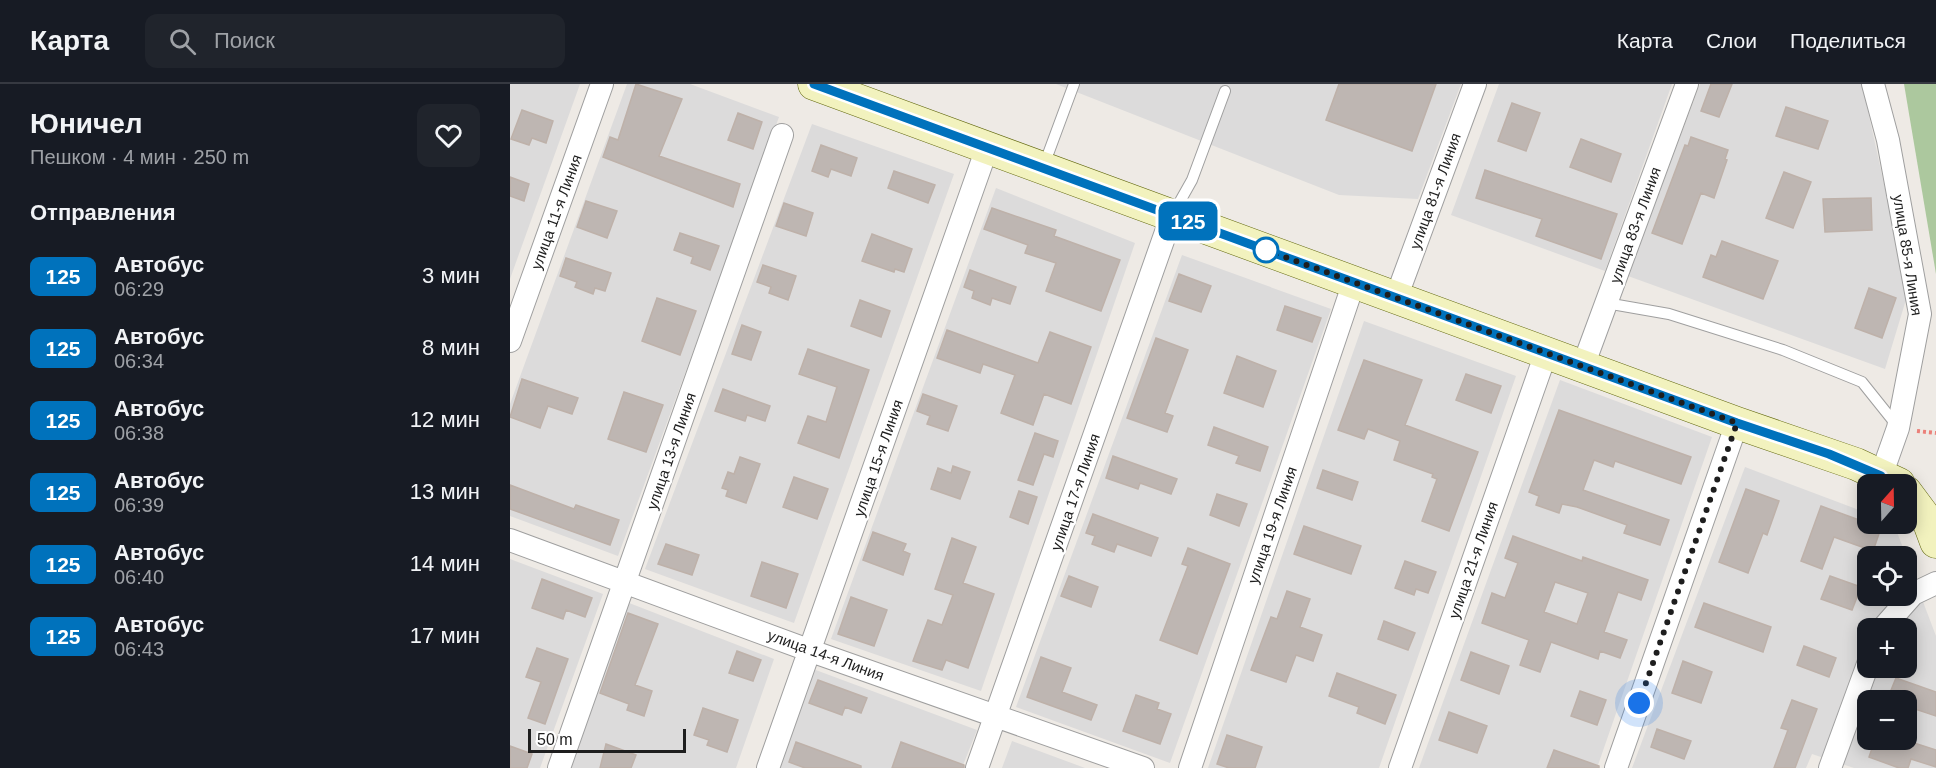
<!DOCTYPE html>
<html lang="ru">
<meta charset="utf-8">
<style>
:root{--surface:#171b24;--page:#20242c;--text:#f1f3f6;--muted:#9ea1a6;--line:#363941}
body{margin:0;font-family:Arial,sans-serif;background:var(--page);color:var(--text);height:100vh;display:flex;flex-direction:column;font-size:22px;white-space:nowrap}
*{box-sizing:border-box;margin:0}
p{font-size:20px;color:var(--muted)}
.icon{flex:none;width:33px;height:33px;fill:none;stroke:currentColor;stroke-width:2;stroke-linecap:round;stroke-linejoin:round}
.map{position:relative;flex:1;overflow:hidden}
.drawer{display:flex;flex-direction:column;background:var(--surface);width:510px}
.drawer>*{flex:none}
.badge{padding:0 12px;border-radius:9px;font-size:21px;line-height:39px}
.needle{width:39px;rotate:20deg}
.controls{position:absolute;left:1347px;top:390px;display:grid;gap:12px}
.controls a{display:grid;place-items:center;width:60px;height:60px;border-radius:12px;background:var(--surface);box-shadow:0 3px 15px #0003;font-size:30px}
.scale{position:absolute;left:18px;bottom:15px;width:158px;box-sizing:border-box;padding-left:6px;border:3px solid #1e1e1e;border-top:0;font-size:16px;line-height:21px;white-space:nowrap;color:#1e1e1e;-webkit-text-stroke:4px #fff;paint-order:stroke}
.you{position:absolute;width:30px;height:30px;margin:-15px;border:4px solid #fff;border-radius:50%;background:#1a73e8;box-shadow:0 0 0 9px #1a73e833}
.map>.badge{position:absolute;translate:-50% -50%;box-shadow:0 0 0 3px #fff}
h2{padding:0 30px;font-size:22px;line-height:54px}
.round{display:grid;place-items:center;flex:none;width:63px;height:63px;border-radius:12px;background:var(--page)}
.head{display:flex;align-items:center;justify-content:space-between;height:102px;padding:0 30px}
h1{font-size:28px;font-weight:700;line-height:45px}
ul{padding:0;list-style:none}
li{display:flex;align-items:center;gap:18px;height:72px;padding:0 30px}
li div{flex:1}
li b{display:block;font-size:22px}
li em{font-style:normal}
li .badge{min-width:66px;font-weight:700;text-align:center}
header{display:flex;align-items:center;gap:36px;box-sizing:border-box;height:84px;padding:0 30px;background:var(--surface);border-bottom:2px solid var(--line)}
header strong{font-size:28px}
nav{display:flex;gap:33px;margin-inline-start:auto;font-size:21px}
.search{width:420px;height:54px;background:var(--page);display:flex;align-items:center;gap:15px;box-sizing:border-box;padding:0 21px;border-radius:12px;color:var(--muted);font-size:22px}
main{display:flex;flex:1;min-height:0}
.map>svg:first-child{display:block}
.residential{fill:#dcdbdb;fill-rule:evenodd}
.forest{fill:#acc89e}
.building{fill:#beb6b2;stroke:#beb1a9;stroke-width:1.5;fill-rule:evenodd}
.lines{fill:none;stroke-linecap:round;stroke-linejoin:round}
.service-casing{stroke:#9f9f9f;stroke-width:12}
.minor-casing{stroke:#9f9f9f;stroke-width:24}
.secondary-casing{stroke:#636910;stroke-width:33}
.path{stroke:#eb8079;stroke-width:4;stroke-dasharray:3 3;stroke-linecap:butt}
.service{stroke:#fff;stroke-width:10}
.minor{stroke:#fff;stroke-width:22}
.secondary{stroke:#f2f2be;stroke-width:32}
.line-casing{stroke:#fff;stroke-width:14}
.line{stroke:#0072bc;stroke-width:9}
.walk{stroke:#1e1e1e;stroke-width:6;stroke-dasharray:0 10.8}
.stop-dot{fill:#fff;stroke:#0072bc;stroke-width:3}
.labels{text-anchor:middle;dominant-baseline:central;stroke-width:5;stroke-linejoin:round;paint-order:stroke}
.street-label{font-size:15px;fill:#1e1e1e;stroke:#fff}
</style>
<header>
<strong>Карта</strong>
<div class="search"><svg class="icon" aria-label="search" viewBox="0 0 24 24"><circle cx="10" cy="10" r="6"/><path d="M15 15l6 6"/></svg>Поиск</div>
<nav><a>Карта</a><a>Слои</a><a>Поделиться</a></nav>
</header>
<main>
<section class="drawer">
<div class="head"><div><h1>Юничел</h1><p>Пешком · 4 мин · 250 m</p></div><a class="round"><svg class="icon" aria-label="heart" viewBox="0 0 24 24"><path d="M12 20l-8-8c-3-5 5-10 8-4 3-6 11-1 8 4z"/></svg></a></div>
<h2>Отправления</h2>
<ul>
<li><span class="badge" style="background:#0072bc;color:#fff">125</span><div><b>Автобус</b><p>06:29</p></div><em>3 мин</em></li>
<li><span class="badge" style="background:#0072bc;color:#fff">125</span><div><b>Автобус</b><p>06:34</p></div><em>8 мин</em></li>
<li><span class="badge" style="background:#0072bc;color:#fff">125</span><div><b>Автобус</b><p>06:38</p></div><em>12 мин</em></li>
<li><span class="badge" style="background:#0072bc;color:#fff">125</span><div><b>Автобус</b><p>06:39</p></div><em>13 мин</em></li>
<li><span class="badge" style="background:#0072bc;color:#fff">125</span><div><b>Автобус</b><p>06:40</p></div><em>14 мин</em></li>
<li><span class="badge" style="background:#0072bc;color:#fff">125</span><div><b>Автобус</b><p>06:43</p></div><em>17 мин</em></li>
</ul>
</section>
<div class="map">
<svg width="1426" height="684" viewBox="0 0 1426 684">
<rect width="100%" height="100%" fill="#eeeae5"/>
<path class="residential" d="M 0,0 L 70,0 L 0,195 Z
M 117,0 L 180,0 L 269,33 L 108,472 L 0,432 L 0,320 Z
M 546,0 L 951,0 L 908,115 L 829,111 Z
M 989,0 L 1162,0 L 1095,187 L 941,131 Z
M 1190,0 L 1352,0 L 1398,209 L 1375,285 L 1118,192 Z
M 302,40 L 444,90 L 284,539 L 135,485 Z
M 486,104 L 625,159 L 471,607 L 321,555 Z
M 672,171 L 821,225 L 660,679 L 506,623 Z
M 854,237 L 1006,292 L 869,684 L 698,684 Z
M 1050,296 L 1202,353 L 1087,684 L 909,684 Z
M 1235,383 L 1357,429 L 1358,440 L 1384,440 L 1396,472 L 1358,472 L 1358,512 L 1396,512 L 1396,473 L 1426,552 L 1426,684 L 1344,684 L 1302,670 L 1296,684 L 1122,684 ZM 1358,544 L 1396,544 L 1396,584 L 1358,584 ZM 1358,616 L 1396,616 L 1396,656 L 1358,656 Z
M 0,475 L 93,510 L 30,684 L 0,684 Z
M 114,517 L 264,575 L 226,684 L 55,684 Z
M 303,585 L 467,646 L 452,684 L 269,684 Z
M 502,657 L 575,684 L 492,684 Z"/>
<path class="forest" d="M 1394,0 L 1426,0 L 1426,190 Z"/>
<path class="building" d="M 126,0 L 172,15 L 149,72 L 230,100 L 223,123 L 93,73 L 100,53 L 108,56 Z
M 829,0 L 926,0 L 902,67 L 816,36 Z
M 1201,0 L 1222,0 L 1209,33 L 1191,27 Z
M 1002,19 L 1030,29 L 1016,67 L 988,57 Z
M 1276,23 L 1318,37 L 1308,65 L 1266,52 Z
M 12,26 L 43,37 L 36,59 L 22,54 L 19,61 L 1,55 Z
M 228,29 L 252,38 L 243,65 L 218,56 Z
M 1181,53 L 1218,66 L 1215,75 L 1217,76 L 1204,114 L 1191,109 L 1172,160 L 1142,149 L 1175,61 L 1178,62 Z
M 1071,55 L 1111,70 L 1101,98 L 1060,83 Z
M 311,61 L 347,74 L 341,92 L 321,85 L 318,93 L 302,87 Z
M 975,86 L 1107,130 L 1091,175 L 1026,152 L 1032,135 L 966,114 Z
M 384,87 L 425,101 L 418,119 L 378,104 Z
M 1274,88 L 1301,98 L 1283,144 L 1256,134 Z
M 0,93 L 19,100 L 14,117 L 0,112 Z
M 1361,114 L 1362,146 L 1315,148 L 1313,115 Z
M 76,117 L 107,127 L 97,154 L 67,143 Z
M 274,119 L 303,129 L 296,152 L 266,142 Z
M 482,124 L 546,146 L 544,152 L 610,176 L 591,227 L 536,207 L 546,179 L 515,169 L 518,161 L 474,145 Z
M 170,149 L 209,162 L 200,186 L 181,179 L 183,173 L 164,166 Z
M 362,150 L 402,165 L 394,188 L 385,185 L 384,188 L 352,177 Z
M 1212,157 L 1268,177 L 1253,215 L 1193,193 L 1201,171 L 1206,173 Z
M 56,174 L 101,189 L 95,207 L 85,204 L 83,210 L 65,203 L 67,198 L 50,192 Z
M 253,181 L 286,192 L 278,216 L 259,209 L 261,203 L 247,198 Z
M 460,186 L 506,203 L 500,220 L 482,214 L 480,221 L 462,214 L 464,207 L 454,203 Z
M 669,190 L 701,202 L 691,228 L 659,217 Z
M 1359,204 L 1386,214 L 1372,254 L 1345,244 Z
M 147,214 L 186,227 L 170,271 L 132,257 Z
M 350,216 L 380,227 L 371,253 L 341,242 Z
M 775,222 L 811,234 L 802,258 L 767,246 Z
M 232,241 L 251,248 L 241,276 L 222,270 Z
M 437,246 L 528,279 L 540,248 L 581,263 L 561,320 L 534,310 L 523,341 L 491,329 L 505,291 L 473,280 L 470,289 L 427,274 Z
M 646,254 L 678,266 L 655,329 L 663,332 L 657,348 L 617,334 Z
M 298,265 L 359,286 L 329,374 L 288,359 L 298,332 L 316,338 L 327,303 L 289,290 Z
M 727,272 L 766,287 L 753,323 L 714,309 Z
M 854,276 L 912,296 L 895,341 L 968,368 L 939,447 L 912,437 L 927,395 L 922,393 L 923,390 L 884,376 L 890,357 L 858,345 L 854,355 L 828,346 Z
M 956,290 L 991,302 L 981,329 L 946,316 Z
M 12,295 L 68,314 L 62,330 L 38,322 L 30,344 L 0,333 Z
M 213,305 L 260,322 L 255,337 L 237,331 L 235,337 L 205,327 Z
M 114,308 L 153,321 L 136,368 L 98,355 Z
M 413,310 L 447,322 L 438,347 L 417,340 L 420,332 L 407,327 Z
M 1049,326 L 1181,373 L 1171,400 L 1105,377 L 1103,383 L 1084,376 L 1073,406 L 1159,436 L 1150,461 L 1114,449 L 1117,441 L 1067,423 L 1052,420 L 1049,429 L 1026,421 L 1029,412 L 1019,408 Z
M 704,343 L 758,363 L 750,387 L 726,379 L 729,372 L 698,361 Z
M 525,349 L 548,357 L 543,373 L 534,370 L 523,401 L 508,396 Z
M 603,372 L 667,395 L 661,410 L 630,399 L 628,405 L 596,394 Z
M 230,373 L 250,380 L 236,419 L 216,412 L 218,406 L 212,404 L 218,388 L 224,390 Z
M 443,382 L 460,388 L 450,415 L 421,405 L 428,384 L 441,389 Z
M 813,386 L 848,398 L 842,416 L 807,404 Z
M 284,393 L 318,405 L 307,435 L 273,423 Z
M 0,401 L 64,425 L 66,421 L 109,436 L 100,461 L 0,425 Z
M 1236,405 L 1269,417 L 1257,451 L 1253,449 L 1238,489 L 1209,478 Z
M 509,407 L 527,413 L 518,440 L 500,433 Z
M 707,410 L 737,420 L 729,442 L 700,431 Z
M 1311,422 L 1371,444 L 1363,467 L 1324,453 L 1312,485 L 1291,477 Z
M 583,430 L 648,454 L 641,472 L 607,460 L 604,468 L 582,460 L 585,452 L 576,449 Z
M 794,442 L 851,462 L 841,490 L 784,470 Z
M 363,448 L 396,460 L 393,467 L 400,470 L 393,491 L 353,476 Z
M 1003,452 L 1072,477 L 1073,473 L 1138,496 L 1131,516 L 1108,508 L 1094,548 L 1117,556 L 1110,574 L 1090,567 L 1088,575 L 1041,558 L 1030,588 L 1010,581 L 1019,556 L 972,539 L 982,509 L 995,514 L 1008,479 L 995,474 ZM 1045,498 L 1078,509 L 1067,540 L 1034,528 Z
M 442,454 L 466,463 L 453,499 L 484,510 L 458,584 L 436,576 L 432,586 L 403,577 L 418,536 L 432,541 L 443,511 L 425,505 Z
M 156,460 L 189,471 L 182,491 L 148,480 Z
M 678,464 L 720,480 L 687,570 L 650,556 L 678,482 L 672,480 Z
M 895,477 L 926,488 L 918,509 L 906,505 L 904,511 L 885,504 Z
M 252,478 L 288,490 L 276,524 L 241,512 Z
M 559,492 L 588,503 L 581,523 L 551,512 Z
M 1320,492 L 1351,503 L 1342,526 L 1311,515 Z
M 32,495 L 82,514 L 75,533 L 56,526 L 53,535 L 22,524 Z
M 777,507 L 800,515 L 790,543 L 812,551 L 803,577 L 786,571 L 776,598 L 741,586 L 761,533 L 767,535 Z
M 341,513 L 377,526 L 364,562 L 328,550 Z
M 1194,519 L 1261,543 L 1253,568 L 1185,543 Z
M 118,529 L 148,540 L 125,601 L 142,607 L 134,632 L 117,626 L 119,620 L 90,609 Z
M 874,537 L 905,549 L 898,566 L 868,555 Z
M 1294,562 L 1326,574 L 1319,593 L 1287,581 Z
M 27,564 L 58,575 L 35,640 L 18,634 L 31,598 L 16,593 Z
M 227,567 L 251,576 L 243,597 L 219,589 Z
M 961,568 L 999,582 L 989,610 L 951,596 Z
M 531,573 L 561,584 L 552,608 L 587,621 L 581,636 L 517,613 Z
M 1173,577 L 1202,588 L 1191,619 L 1162,609 Z
M 827,589 L 886,611 L 875,640 L 847,629 L 849,623 L 819,612 Z
M 1386,594 L 1426,608 L 1426,632 L 1396,622 L 1396,616 L 1377,616 Z
M 308,596 L 357,614 L 351,629 L 335,623 L 332,631 L 299,619 Z
M 1070,607 L 1096,616 L 1087,641 L 1061,632 Z
M 626,611 L 649,619 L 647,625 L 661,630 L 650,660 L 613,647 Z
M 1282,616 L 1307,625 L 1285,684 L 1264,684 L 1278,646 L 1271,644 Z
M 193,624 L 228,636 L 217,668 L 197,661 L 199,656 L 184,651 Z
M 939,628 L 977,642 L 967,669 L 929,656 Z
M 1147,645 L 1181,657 L 1174,675 L 1141,663 Z
M 717,651 L 752,663 L 745,684 L 719,684 L 707,680 Z
M 1365,656 L 1395,656 L 1426,666 L 1426,683 L 1401,675 L 1398,684 L 1389,684 L 1359,673 Z
M 286,658 L 351,682 L 351,684 L 295,684 L 279,678 Z
M 391,658 L 454,681 L 454,684 L 382,684 Z
M 96,660 L 126,671 L 121,684 L 90,684 Z
M 0,662 L 22,670 L 17,684 L 0,684 Z
M 1044,666 L 1089,682 L 1089,684 L 1037,684 Z"/>
<g class="lines">
<g class="service-casing">
<path id="service" d="M 534,81 L 564,0
M 664,128 L 682,96 L 715,7
M 1096,219 L 1159,230 L 1273,266 L 1352,298 L 1388,343"/>
</g>
<g class="minor-casing">
<path id="minor" d="M 1363,0 L 1378,56 L 1410,230 L 1388,344 L 1371,392
M 886,214 L 965,0
M 0,257 L 92,0
M 1073,282 L 1177,0
M 0,456 L 301,567 L 633,684
M 1373,544 L 1403,510 L 1426,499
M 49,684 L 272,51
M 258,684 L 477,64
M 467,684 L 662,131
M 680,684 L 844,198
M 890,684 L 1036,269
M 1106,684 L 1227,339
M 1320,684 L 1358,580"/>
</g>
<g class="secondary-casing">
<path id="secondary" d="M 304,0 L 1227,339 L 1346,380 L 1389,400
M 1396,408 L 1419,439 L 1426,458"/>
</g>
<path class="path" d="M 1407,347 L 1426,349"/>
<use href="#service" class="service"/>
<use href="#minor" class="minor"/>
<use href="#secondary" class="secondary"/>
</g>
<g class="lines">
<g class="line-casing">
<path id="line" d="M 304,0 L 1227,339 L 1319,370 L 1371,392"/>
</g>
<use href="#line" class="line"/>
<path class="walk" d="M 756,166 L 1227,339 L 1129,619"/>
</g>
<circle class="stop-dot" cx="756" cy="166" r="12"/>
<g class="labels">
<g class="street-label">
<text transform="translate(925 107) rotate(-70)">улица 81-я Линия</text>
<text transform="translate(46 128) rotate(-70)">улица 11-я Линия</text>
<text transform="translate(1125 141) rotate(-70)">улица 83-я Линия</text>
<text transform="translate(1398 171) rotate(81)">улица 85-я Линия</text>
<text transform="translate(161 367) rotate(-71)">улица 13-я Линия</text>
<text transform="translate(368 374) rotate(-71)">улица 15-я Линия</text>
<text transform="translate(565 408) rotate(-71)">улица 17-я Линия</text>
<text transform="translate(762 441) rotate(-71)">улица 19-я Линия</text>
<text transform="translate(963 476) rotate(-71)">улица 21-я Линия</text>
<text transform="translate(316 571) rotate(20)">улица 14-я Линия</text>
</g>
</g>
</svg>
<div class="controls">
<a><svg class="needle" viewBox="-14 -14 28 28"><path d="M0-13l5 13h-10z" fill="#e53935"/><path d="M0 13l5-13h-10z" fill="#9ea1a6"/></svg></a>
<a><svg class="icon" aria-label="locate" viewBox="0 0 24 24"><circle cx="12" cy="12" r="6"/><path d="M12 2v4M12 18v4M2 12h4M18 12h4"/></svg></a>
<a>+</a>
<a>−</a>
</div>
<div class="scale">50 m</div>
<div class="you" style="left:1129px;top:619px"></div>
<b class="badge" style="left:678px;top:137px;background:#0072bc;color:#fff">125</b>
</div>
</main>
